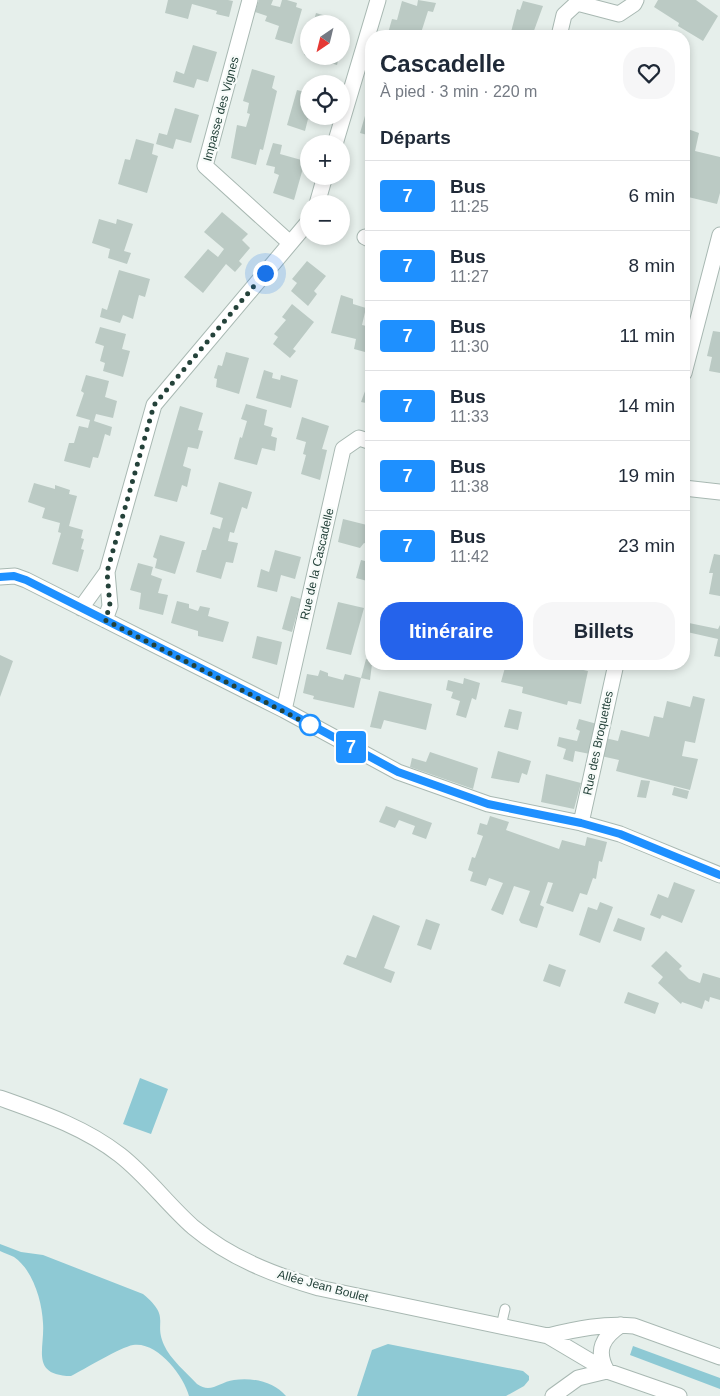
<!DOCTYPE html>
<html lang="fr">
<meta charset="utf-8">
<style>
:root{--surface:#fff;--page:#f6f6f7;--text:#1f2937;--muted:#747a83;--line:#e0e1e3;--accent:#2563eb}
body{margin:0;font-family:Arial,sans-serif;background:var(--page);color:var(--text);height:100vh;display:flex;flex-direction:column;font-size:19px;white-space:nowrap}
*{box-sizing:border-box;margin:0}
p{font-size:16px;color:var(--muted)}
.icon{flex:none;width:28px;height:28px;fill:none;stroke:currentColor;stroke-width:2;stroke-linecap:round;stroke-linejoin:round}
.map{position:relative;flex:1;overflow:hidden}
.drawer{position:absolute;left:365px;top:30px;width:325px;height:640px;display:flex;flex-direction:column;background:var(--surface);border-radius:20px;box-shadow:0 2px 8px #0003}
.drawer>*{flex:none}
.badge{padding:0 10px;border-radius:4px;font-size:18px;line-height:32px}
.needle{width:32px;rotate:215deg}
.buttons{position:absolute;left:300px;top:15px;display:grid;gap:10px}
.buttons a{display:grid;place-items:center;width:50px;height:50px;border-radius:50%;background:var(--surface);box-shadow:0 2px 8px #0003;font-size:25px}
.you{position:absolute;width:25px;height:25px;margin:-12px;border:4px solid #fff;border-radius:50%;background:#1a73e8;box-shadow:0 0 0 8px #1a73e833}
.map>.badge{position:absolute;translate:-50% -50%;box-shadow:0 0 0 2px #fff}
h2{padding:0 15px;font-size:19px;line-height:45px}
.round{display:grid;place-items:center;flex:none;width:52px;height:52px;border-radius:20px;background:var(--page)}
.overview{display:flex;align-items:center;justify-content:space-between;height:85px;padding:0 15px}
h1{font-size:24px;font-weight:800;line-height:38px}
.cta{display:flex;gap:10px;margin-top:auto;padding:10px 15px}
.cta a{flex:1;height:58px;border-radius:20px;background:var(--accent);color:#fff;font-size:20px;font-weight:800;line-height:58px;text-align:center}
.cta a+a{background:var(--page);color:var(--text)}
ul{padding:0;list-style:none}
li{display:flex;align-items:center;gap:15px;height:70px;padding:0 15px;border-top:1px solid var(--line)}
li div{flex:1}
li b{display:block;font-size:19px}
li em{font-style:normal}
li .badge{min-width:55px;font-weight:700;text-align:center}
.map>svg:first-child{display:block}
.water{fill:#8ec9d4}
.building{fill:#bbcac4}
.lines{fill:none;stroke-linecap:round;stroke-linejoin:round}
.lane-casing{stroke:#a8b8b2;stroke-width:11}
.street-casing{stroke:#a8b8b2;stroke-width:17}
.lane{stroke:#fff;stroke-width:9}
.street{stroke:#fff;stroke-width:15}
.line-casing{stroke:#fff;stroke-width:11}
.line{stroke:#1e90ff;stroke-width:8}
.walk{stroke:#24423a;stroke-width:5;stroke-dasharray:0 9}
.stop-dot{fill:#fff;stroke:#1e90ff;stroke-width:2.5}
.labels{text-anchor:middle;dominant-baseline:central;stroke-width:4.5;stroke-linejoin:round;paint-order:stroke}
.street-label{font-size:12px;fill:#24423a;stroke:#f7fbf9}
</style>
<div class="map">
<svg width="720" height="1396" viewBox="0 0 720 1396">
<rect width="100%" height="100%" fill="#e6efeb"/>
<path class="water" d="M 140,1078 L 168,1089 L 151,1134 L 123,1124 Z
M 0,1244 L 21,1252 L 43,1255 L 143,1294 C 172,1318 153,1321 164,1345 C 170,1359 187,1373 197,1384 C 211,1394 219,1382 234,1380 C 252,1377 274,1382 286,1396 L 189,1396 C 184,1376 157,1341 133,1345 C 121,1347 83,1370 71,1376 C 30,1375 45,1349 43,1323 C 42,1301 33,1270 14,1257 C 10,1255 4,1253 0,1251 Z
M 388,1344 L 523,1371 L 529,1376 L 529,1380 L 524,1386 L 506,1396 L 357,1396 L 372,1350 Z
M 633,1346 L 720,1378 L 720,1389 L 630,1355 Z"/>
<path class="building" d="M 168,0 L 228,0 L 233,1 L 229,17 L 216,14 L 217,11 L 192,4 L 188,19 L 165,13 Z
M 259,0 L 273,0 L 271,5 L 280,7 L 282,0 L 287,0 L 297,3 L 296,7 L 302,9 L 292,44 L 275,39 L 279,26 L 265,21 L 267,16 L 255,12 Z
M 418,0 L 436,3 L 433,12 L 428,11 L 420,36 L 397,36 L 388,33 L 392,19 L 397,20 L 402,1 L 417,6 Z
M 658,0 L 696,0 L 718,16 L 703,41 L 678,26 L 679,23 L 654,7 Z
M 523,1 L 543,6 L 532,36 L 511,32 L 517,9 L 520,10 Z
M 316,13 L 340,20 L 339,24 L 313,24 Z
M 308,39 L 309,56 L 339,56 L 337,65 L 304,55 Z
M 193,45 L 217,52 L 208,82 L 197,79 L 194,88 L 173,82 L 176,71 L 184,74 Z
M 252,69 L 275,76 L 272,88 L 277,91 L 263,150 L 260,149 L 256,165 L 231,158 L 237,125 L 246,127 L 250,114 L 247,113 L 249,103 L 243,101 Z
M 297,90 L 309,93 L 309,116 L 323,116 L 321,123 L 308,119 L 305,131 L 287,125 Z
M 369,102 L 371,103 L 371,136 L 360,133 Z
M 175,108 L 199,115 L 191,143 L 176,139 L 173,149 L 156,144 L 159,133 L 167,135 Z
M 685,128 L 699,133 L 695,151 L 720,157 L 720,193 L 717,204 L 684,196 Z
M 136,139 L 154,144 L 152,154 L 158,156 L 147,193 L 118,184 L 125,159 L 130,160 Z
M 273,143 L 282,145 L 280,154 L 305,161 L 294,200 L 273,193 L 279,175 L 274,173 L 275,167 L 266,165 Z
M 222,212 L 248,234 L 242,240 L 250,248 L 239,261 L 242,264 L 235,272 L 226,264 L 203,293 L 184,277 L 208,249 L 218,257 L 224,249 L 204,232 Z
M 99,219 L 116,224 L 117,219 L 133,224 L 124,251 L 131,253 L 127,264 L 108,258 L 110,249 L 92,243 Z
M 307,261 L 326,276 L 314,291 L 317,294 L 308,306 L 291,291 L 297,283 L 292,279 Z
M 119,270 L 150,279 L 145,297 L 139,295 L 133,319 L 123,315 L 120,323 L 100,317 L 102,308 L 107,310 Z
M 341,295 L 353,299 L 353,304 L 366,308 L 362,325 L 371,327 L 365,352 L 354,349 L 356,339 L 331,333 Z
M 292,304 L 314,322 L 293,349 L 296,351 L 290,358 L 273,344 L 278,337 L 274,334 L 286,320 L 282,317 Z
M 100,327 L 126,334 L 122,349 L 130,351 L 123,377 L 103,371 L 105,363 L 100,361 L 104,346 L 95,343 Z
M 713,331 L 720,332 L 720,373 L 709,371 L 712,357 L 707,356 Z
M 226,352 L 249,358 L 239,394 L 216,387 L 217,379 L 214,378 L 218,365 L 222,366 Z
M 264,370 L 273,373 L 272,378 L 280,380 L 281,375 L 298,380 L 291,408 L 256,398 Z
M 86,375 L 109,381 L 105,397 L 117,401 L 113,418 L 96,414 L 94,421 L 112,427 L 110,436 L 105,434 L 100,452 L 98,458 L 93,457 L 90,468 L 64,461 L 69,443 L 74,443 L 79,426 L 88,428 L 90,420 L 76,416 L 84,393 L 81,391 Z
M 371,375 L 371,404 L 361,402 Z
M 246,404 L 267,410 L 264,425 L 273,428 L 271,436 L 277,438 L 275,451 L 262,448 L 257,465 L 234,459 L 240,437 L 242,438 L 247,421 L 241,419 Z
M 180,406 L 203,413 L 198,430 L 203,431 L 198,449 L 188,447 L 183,466 L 191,469 L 187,487 L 182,485 L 177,502 L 154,496 Z
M 302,417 L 329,426 L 322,449 L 327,450 L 320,480 L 301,474 L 306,455 L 303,454 L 306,442 L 296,439 Z
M 219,482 L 252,492 L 247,509 L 242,507 L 234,533 L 230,532 L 228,541 L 238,543 L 233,563 L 226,562 L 221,579 L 196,572 L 202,550 L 206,550 L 213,527 L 220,529 L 222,521 L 223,518 L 210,514 Z
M 34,483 L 55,489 L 55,485 L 70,490 L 69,494 L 77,496 L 69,526 L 83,530 L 81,538 L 84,539 L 81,549 L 84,550 L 78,572 L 52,564 L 61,533 L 58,532 L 60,523 L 42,518 L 45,508 L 28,502 Z
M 343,519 L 371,526 L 371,582 L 356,578 L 361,560 L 365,561 L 370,545 L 364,543 L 360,548 L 338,542 Z
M 160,535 L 185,542 L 175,574 L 155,568 L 157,559 L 153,557 Z
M 275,550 L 301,557 L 295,579 L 281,575 L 277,592 L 257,587 L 261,569 L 269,572 Z
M 714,554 L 720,555 L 720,596 L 709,594 L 713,573 L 709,573 Z
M 138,563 L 153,567 L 151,575 L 162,579 L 158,593 L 168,595 L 163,615 L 139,609 L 141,593 L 130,590 Z
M 291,596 L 301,599 L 292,632 L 282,629 Z
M 177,601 L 189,604 L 189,608 L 198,611 L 200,606 L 210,608 L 208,616 L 229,622 L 223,642 L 198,636 L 198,631 L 171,623 Z
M 338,602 L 364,608 L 351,655 L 326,649 Z
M 689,623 L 718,629 L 720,625 L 720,657 L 714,656 L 718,639 L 687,632 Z
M 257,636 L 282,642 L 277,665 L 252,658 Z
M 0,655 L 13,661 L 0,697 Z
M 366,659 L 371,660 L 372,664 L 370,680 L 361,678 Z
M 506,664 L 566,664 L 565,666 L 588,671 L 581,704 L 568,701 L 567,705 L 522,693 L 523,687 L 501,682 Z
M 320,670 L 328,673 L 328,676 L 343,680 L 345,674 L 361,678 L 354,708 L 313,699 L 314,696 L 303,693 L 307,674 L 318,676 Z
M 464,678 L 480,683 L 476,700 L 472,698 L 466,718 L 456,715 L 460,701 L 451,698 L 453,692 L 446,690 L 448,680 L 463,684 Z
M 379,691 L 432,704 L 426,730 L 384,720 L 381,729 L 370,727 Z
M 693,696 L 705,699 L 695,743 L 685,741 L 682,756 L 698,759 L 690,790 L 616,771 L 619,760 L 601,756 L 605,738 L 618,741 L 621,730 L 649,737 L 654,716 L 663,718 L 667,701 L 690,707 Z
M 509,709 L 522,712 L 518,730 L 504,727 Z
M 579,719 L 597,724 L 590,754 L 575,751 L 573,762 L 563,759 L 566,749 L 557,746 L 559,737 L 577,741 L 580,731 L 576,729 Z
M 498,751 L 531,761 L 527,775 L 522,773 L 519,783 L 491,778 Z
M 430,752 L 478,768 L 473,789 L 410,767 L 412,758 L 426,762 Z
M 546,774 L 581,783 L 574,809 L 541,802 Z
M 641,780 L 650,781 L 646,798 L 637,797 Z
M 674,787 L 689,791 L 687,799 L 672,795 Z
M 386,806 L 432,823 L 426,839 L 412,834 L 415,826 L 399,820 L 395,828 L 379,822 Z
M 490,816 L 509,822 L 506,830 L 559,849 L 562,840 L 585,846 L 587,837 L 607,842 L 602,862 L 599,861 L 596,879 L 593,878 L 587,895 L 580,893 L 573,912 L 546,903 L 553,883 L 548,882 L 540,905 L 544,907 L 537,928 L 521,923 L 519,920 L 530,891 L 514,886 L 503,915 L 491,910 L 503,883 L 489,878 L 486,886 L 470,881 L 473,872 L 468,870 L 472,857 L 475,858 L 483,836 L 477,834 L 480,823 L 487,825 Z
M 674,882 L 695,890 L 682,923 L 662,915 L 660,919 L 650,915 L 658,894 L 668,898 Z
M 600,902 L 613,907 L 600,943 L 579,935 L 588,907 L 597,910 Z
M 373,915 L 400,926 L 384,968 L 395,972 L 391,983 L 343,964 L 347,955 L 356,958 Z
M 618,918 L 645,928 L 641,941 L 613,931 Z
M 426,919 L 440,924 L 431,950 L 417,945 Z
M 666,951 L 682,966 L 679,969 L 689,979 L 700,983 L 703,973 L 720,978 L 720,1000 L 710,997 L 709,1002 L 705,1000 L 702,1009 L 682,1002 L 681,1004 L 658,983 L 663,977 L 651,966 Z
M 549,964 L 566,970 L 560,987 L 543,981 Z
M 628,992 L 659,1003 L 655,1014 L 624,1003 Z"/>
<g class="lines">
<g class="lane-casing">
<path id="lane" d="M 501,1326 L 505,1309"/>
</g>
<g class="street-casing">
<path id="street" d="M 250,0 L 205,166 L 290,243
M 559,36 L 564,15 L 577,3 L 619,14 L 634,4 L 636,0
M 335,144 L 378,0
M 317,204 L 325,176
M 365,237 L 371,240
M 684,373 L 720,235
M 684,488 L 720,492
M 107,572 L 154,405 L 309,221
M 0,577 L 15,576 L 26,580 L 284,710 L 398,772 L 488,804 L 581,823 L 620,834 L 720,875
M 81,608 L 107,572 L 110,606 L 105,620
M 284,710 L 343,449 L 359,438 L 371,442
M 581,823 L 616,664
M 0,1098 C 42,1113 84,1127 120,1155 C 147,1176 167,1204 193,1227 C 230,1258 274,1275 319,1288 L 548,1336 L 607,1371 L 679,1396
M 548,1336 C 576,1329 605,1323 634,1326 L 720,1357
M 553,1396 L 578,1378 L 607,1371 C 595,1350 603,1337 621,1325"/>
</g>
<use href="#lane" class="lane"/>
<use href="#street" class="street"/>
</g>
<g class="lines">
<g class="line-casing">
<path id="line" d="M 0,577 L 14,576 L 26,580 L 284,710 L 398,772 L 488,804 L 581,823 L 620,834 L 720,875"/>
</g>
<use href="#line" class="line"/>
<path class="walk" d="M 265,273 L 154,405 L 107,572 L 110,606 L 105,620 L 310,725"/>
</g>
<circle class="stop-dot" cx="310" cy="725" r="10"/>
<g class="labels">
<g class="street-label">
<text transform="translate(221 109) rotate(-75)">Impasse des Vignes</text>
<text transform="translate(317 564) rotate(-77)">Rue de la Cascadelle</text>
<text transform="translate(598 743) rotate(-78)">Rue des Broquettes</text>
<text transform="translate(323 1286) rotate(15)">Allée Jean Boulet</text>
</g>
</g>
</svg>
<div class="buttons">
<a><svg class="needle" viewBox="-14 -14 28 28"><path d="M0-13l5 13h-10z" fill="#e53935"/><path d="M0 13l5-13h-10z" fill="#747a83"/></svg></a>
<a><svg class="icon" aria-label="locate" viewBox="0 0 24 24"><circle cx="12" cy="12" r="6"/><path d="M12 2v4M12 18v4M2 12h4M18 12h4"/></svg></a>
<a>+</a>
<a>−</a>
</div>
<div class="you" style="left:265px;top:273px"></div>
<b class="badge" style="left:351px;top:747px;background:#1e90ff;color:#fff">7</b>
<section class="drawer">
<div class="overview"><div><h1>Cascadelle</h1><p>À pied · 3 min · 220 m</p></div><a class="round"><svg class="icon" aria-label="heart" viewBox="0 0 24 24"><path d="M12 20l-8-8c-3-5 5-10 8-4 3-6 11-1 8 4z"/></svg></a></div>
<h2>Départs</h2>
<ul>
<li><span class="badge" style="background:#1e90ff;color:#fff">7</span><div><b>Bus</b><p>11:25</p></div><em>6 min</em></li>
<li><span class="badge" style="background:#1e90ff;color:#fff">7</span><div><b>Bus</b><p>11:27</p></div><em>8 min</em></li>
<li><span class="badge" style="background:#1e90ff;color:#fff">7</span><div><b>Bus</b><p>11:30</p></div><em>11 min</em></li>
<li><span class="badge" style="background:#1e90ff;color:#fff">7</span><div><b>Bus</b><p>11:33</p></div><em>14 min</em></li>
<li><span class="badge" style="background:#1e90ff;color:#fff">7</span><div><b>Bus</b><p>11:38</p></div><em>19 min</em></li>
<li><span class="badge" style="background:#1e90ff;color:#fff">7</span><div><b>Bus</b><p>11:42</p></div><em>23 min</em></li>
</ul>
<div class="cta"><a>Itinéraire</a><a>Billets</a></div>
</section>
</div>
